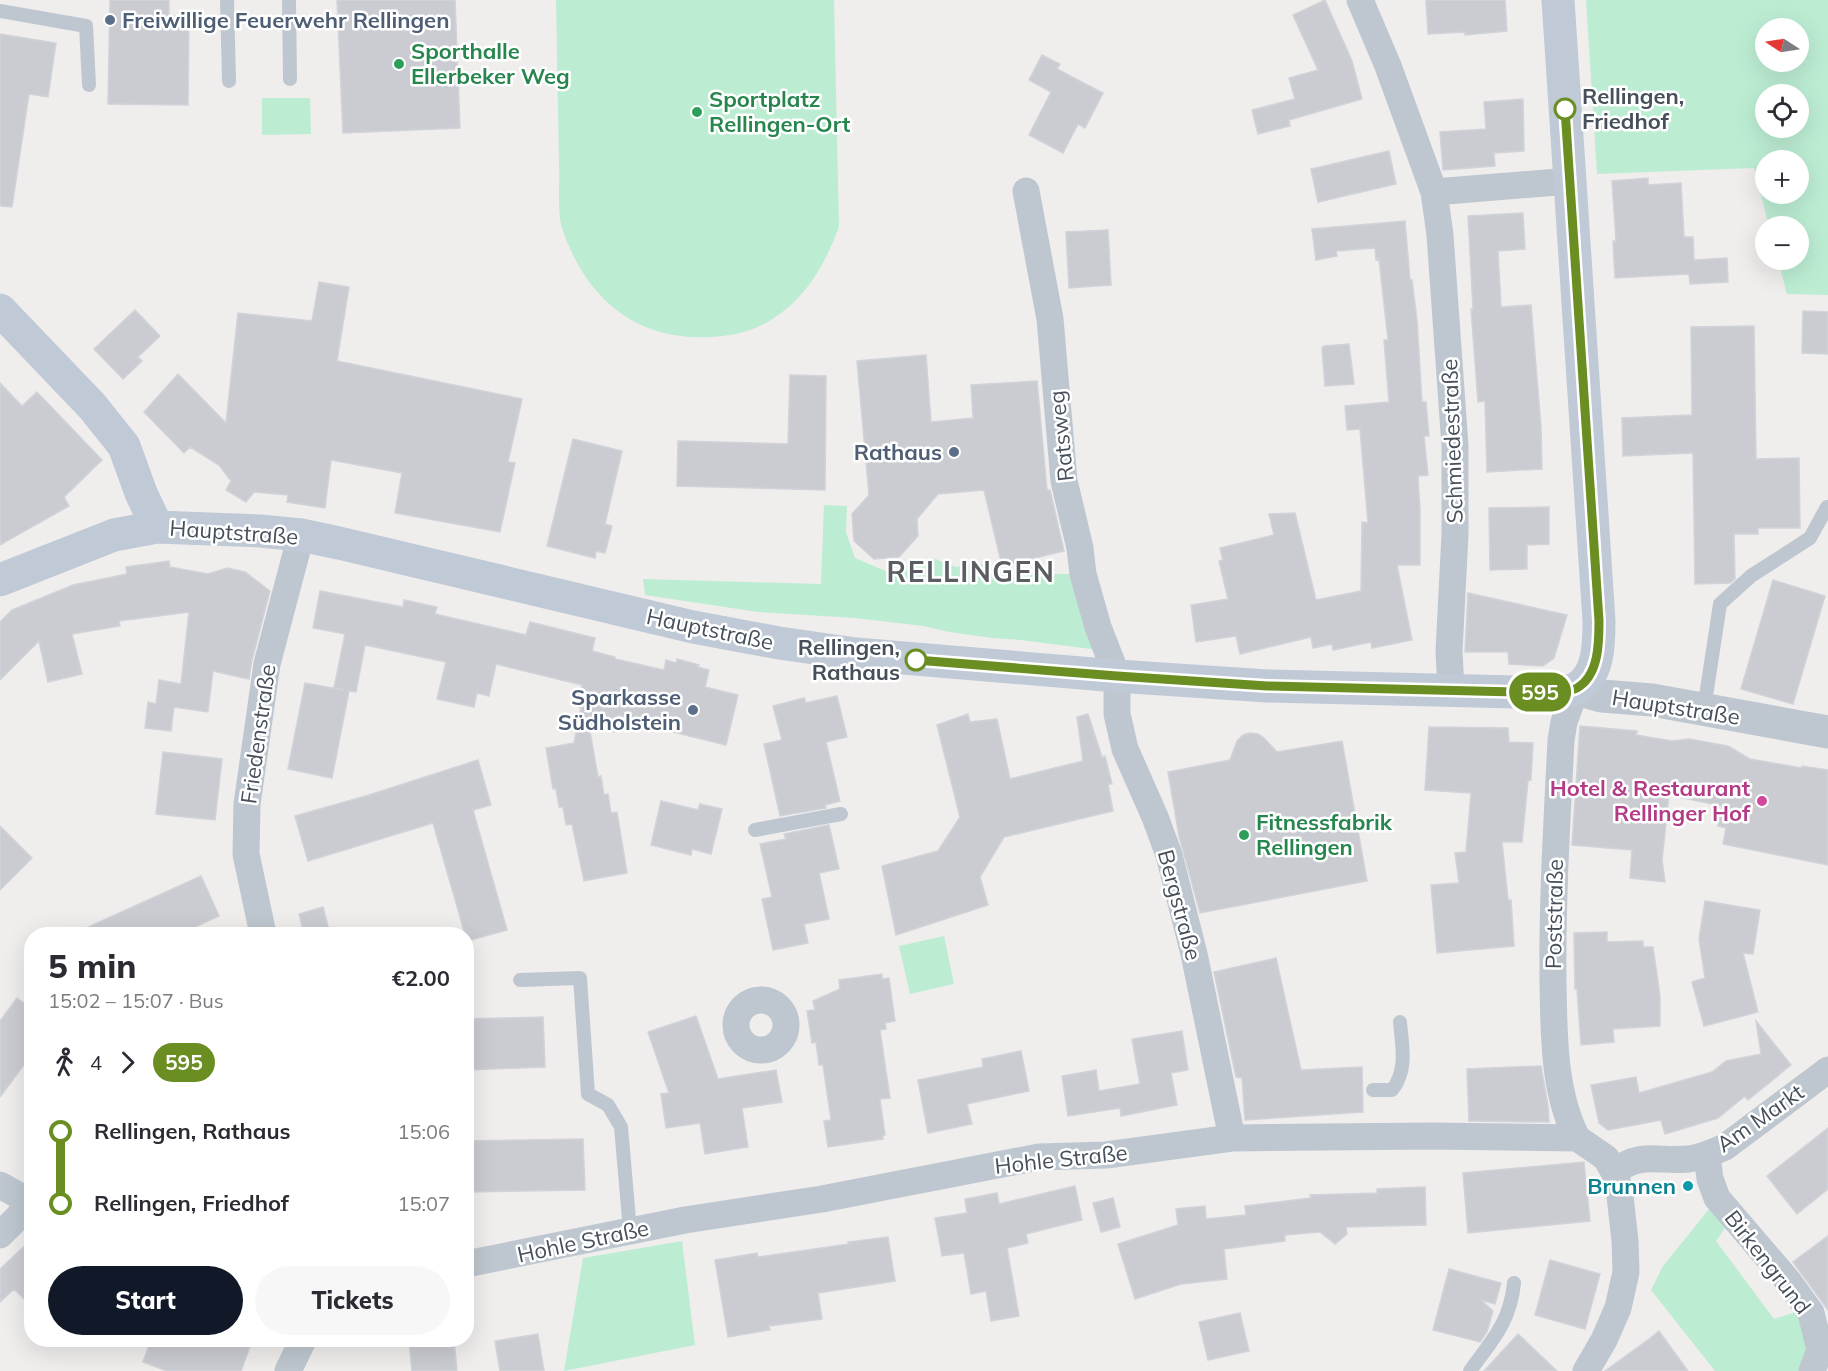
<!DOCTYPE html>
<meta charset="utf-8">
<style>
:root{--surface:#fff;--page:#f7f7f7;--text:#2b2b33;--muted:#7c7c81;--accent:#111827}
body{margin:0;font-family:Mulish,sans-serif;background:var(--page);color:var(--text);height:100vh;display:flex;flex-direction:column;font-size:22px;white-space:nowrap}
*{box-sizing:border-box;margin:0}
p{font-size:20px;color:var(--muted)}
.icon{flex:none;width:33px;height:33px;fill:none;stroke:currentColor;stroke-width:2;stroke-linecap:round;stroke-linejoin:round}
.map{position:relative;flex:1;overflow:hidden}
.sheet{position:absolute;left:24px;top:927px;width:450px;height:420px;display:flex;flex-direction:column;background:var(--surface);border-radius:24px;box-shadow:0 6px 24px #0002}
.sheet>*{flex:none}
.badge{padding:0 12px;border-radius:20px;font-size:21px;line-height:39px}
.needle{width:39px;rotate:282deg}
.tools{position:absolute;left:1755px;top:18px;display:grid;gap:12px}
.tools a{display:grid;place-items:center;width:54px;height:54px;border-radius:50%;background:var(--surface);box-shadow:0 6px 24px #0002;font-size:30px}
.map>.badge{position:absolute;translate:-50% -50%;box-shadow:0 0 0 3px #fff}
.legs{display:flex;align-items:center;gap:9px;height:66px;padding:0 24px;font-size:20px}
.legs p{margin-inline-start:auto}
.overview{display:flex;align-items:center;justify-content:space-between;height:102px;padding:0 24px}
h1{font-size:33px;font-weight:800;line-height:45px}
.cta{display:flex;gap:12px;margin-top:auto;padding:12px 24px}
.cta a{flex:1;height:69px;border-radius:36px;background:var(--accent);color:#fff;font-size:24px;font-weight:800;line-height:69px;text-align:center}
.cta a+a{background:var(--page);color:var(--text)}
ul{padding:0 24px;list-style:none}
li{display:flex;align-items:center;gap:21px;height:72px;font-size:22px}
li i{display:grid;place-items:center;width:9px;height:100%;margin:0 8px;background:currentColor}
li i::after{content:'';width:15px;height:15px;margin:-8px;border:4px solid;border-radius:50%;background:var(--surface)}
li p{margin-inline-start:auto}
li:first-child i{background:linear-gradient(#0000 50%,currentColor 0)}
li:last-child i{background:linear-gradient(currentColor 50%,#0000 0)}
.map>svg:first-child{display:block}
.green{fill:#bcedd3;fill-rule:evenodd}
.building{fill:#caccd2;stroke:#d1d3d9;stroke-width:1.5}
.lines{fill:none;stroke-linecap:round;stroke-linejoin:round}
.service{stroke:#bec7cf;stroke-width:14}
.minor{stroke:#bec7cf;stroke-width:27}
.tertiary{stroke:#bec7cf;stroke-width:33}
.secondary{stroke:#c0c9d6;stroke-width:33}
.line-1-casing{stroke:#fff;stroke-width:14}
.line-1{stroke:#6b8e23;stroke-width:9}
.service-dot{fill:#5c6f8a;stroke:#fff;stroke-width:2}
.leisure-dot{fill:#2e9e5b;stroke:#fff;stroke-width:2}
.stop-1-dot{fill:#fff;stroke:#6b8e23;stroke-width:3}
.hotel-dot{fill:#d1479c;stroke:#fff;stroke-width:2}
.culture-dot{fill:#0f9aa8;stroke:#fff;stroke-width:2}
.labels{text-anchor:middle;dominant-baseline:central;stroke-width:5;stroke-linejoin:round;paint-order:stroke}
.service-label{font-size:22px;font-weight:bold;fill:#4e5e75;stroke:#fff;text-anchor:end}
.leisure-label{font-size:22px;font-weight:bold;fill:#27864d;stroke:#fff;text-anchor:start}
.stop-label{font-size:22px;font-weight:bold;fill:#464f5a;stroke:#fff;text-anchor:start}
.street-label{font-size:22px;fill:#464f5a;stroke:#fff}
.hotel-label{font-size:22px;font-weight:bold;fill:#b23c85;stroke:#fff;text-anchor:end}
.culture-label{font-size:22px;font-weight:bold;fill:#0d838f;stroke:#fff;text-anchor:end}
.district-label{font-size:28px;font-weight:bold;letter-spacing:1.5px;fill:#5a5d62;stroke:#fff}
</style>
<div class="map">
<svg width="1828" height="1371" viewBox="0 0 1828 1371">
<rect width="100%" height="100%" fill="#f0eded"/>
<path class="green" d="M 556,0 L 834,0 L 839,227 C 826,262 807,297 774,318 C 755,331 733,336 710,337 C 634,341 585,297 562,228 C 557,213 560,181 559,164 C 558,109 557,55 556,0 Z
M 1586,0 L 1828,0 L 1828,295 L 1787,294 L 1778,260 L 1798,260 L 1798,226 L 1769,226 L 1754,168 L 1597,174 ZM 1798,28 L 1798,62 L 1766,62 L 1766,28 ZM 1798,94 L 1798,128 L 1766,128 L 1766,94 ZM 1766,160 L 1798,160 L 1798,194 L 1766,194 Z
M 262,98 L 310,98 L 311,134 L 262,135 Z
M 824,505 L 847,506 L 846,532 L 855,558 L 888,572 L 932,558 L 956,567 L 970,564 L 982,564 L 991,574 L 1083,574 L 1107,651 L 1020,640 L 992,638 L 949,632 L 923,626 L 855,618 L 758,612 L 645,595 L 643,579 L 821,584 Z
M 944,936 L 954,984 L 910,994 L 899,946 Z
M 1710,1208 L 1727,1225 L 1716,1241 L 1774,1319 L 1796,1312 C 1809,1333 1809,1349 1800,1371 L 1715,1371 L 1651,1290 L 1663,1266 Z
M 682,1241 L 695,1345 L 564,1371 L 583,1258 Z"/>
<path class="building" d="M 110,0 L 169,0 L 169,16 L 189,16 L 188,105 L 108,104 Z
M 337,0 L 455,0 L 460,128 L 343,133 Z
M 1325,0 L 1352,61 L 1362,99 L 1289,120 L 1290,126 L 1258,134 L 1252,110 L 1295,99 L 1289,78 L 1318,70 L 1293,15 Z
M 1426,0 L 1505,0 L 1507,31 L 1465,35 L 1465,32 L 1428,34 Z
M 0,34 L 56,43 L 48,97 L 29,94 L 12,207 L 0,206 Z
M 1042,55 L 1060,64 L 1057,69 L 1103,93 L 1085,128 L 1078,124 L 1063,153 L 1029,135 L 1051,92 L 1029,80 Z
M 1523,99 L 1524,151 L 1494,153 L 1495,166 L 1443,170 L 1440,132 L 1486,129 L 1484,102 Z
M 1389,151 L 1396,184 L 1318,202 L 1311,169 Z
M 1648,178 L 1648,185 L 1681,183 L 1684,237 L 1693,237 L 1694,260 L 1727,258 L 1728,282 L 1690,284 L 1689,274 L 1615,278 L 1613,241 L 1616,241 L 1612,181 Z
M 1523,213 L 1525,249 L 1498,251 L 1501,307 L 1531,305 L 1541,427 L 1542,469 L 1487,472 L 1485,401 L 1478,402 L 1471,309 L 1473,309 L 1468,216 Z
M 1405,221 L 1410,280 L 1412,280 L 1417,320 L 1422,402 L 1426,402 L 1429,436 L 1424,436 L 1428,475 L 1418,476 L 1420,510 L 1420,565 L 1397,565 L 1412,640 L 1372,648 L 1371,642 L 1333,650 L 1332,644 L 1313,648 L 1311,637 L 1240,654 L 1236,636 L 1196,642 L 1191,605 L 1228,599 L 1219,561 L 1223,560 L 1220,548 L 1274,535 L 1269,514 L 1295,513 L 1316,600 L 1361,591 L 1362,522 L 1368,523 L 1360,429 L 1347,430 L 1345,406 L 1389,402 L 1384,340 L 1388,340 L 1379,259 L 1376,260 L 1375,248 L 1336,251 L 1337,256 L 1316,260 L 1312,229 Z
M 1108,230 L 1111,285 L 1069,288 L 1066,232 Z
M 319,282 L 349,287 L 337,361 L 522,399 L 508,462 L 515,463 L 500,532 L 395,513 L 402,473 L 331,460 L 325,508 L 287,502 L 288,495 L 254,492 L 246,502 L 226,490 L 231,481 L 219,465 L 190,447 L 184,453 L 144,412 L 178,374 L 226,423 L 238,313 L 312,321 Z
M 135,310 L 160,336 L 138,357 L 142,361 L 123,379 L 94,349 Z
M 1803,311 L 1828,312 L 1828,354 L 1802,353 Z
M 1754,326 L 1756,459 L 1799,458 L 1800,528 L 1758,528 L 1758,534 L 1734,534 L 1735,579 L 1730,583 L 1695,584 L 1693,453 L 1623,456 L 1622,418 L 1692,415 L 1691,327 Z
M 1349,344 L 1354,384 L 1325,386 L 1322,348 L 1324,346 Z
M 926,355 L 931,422 L 973,418 L 971,385 L 1037,381 L 1047,490 L 1050,490 L 1064,551 L 1002,566 L 984,490 L 938,494 L 917,519 L 918,536 L 899,557 L 874,559 L 854,541 L 852,514 L 869,495 L 857,361 Z
M 790,375 L 826,376 L 825,490 L 677,486 L 678,441 L 788,444 Z
M 0,383 L 22,406 L 37,392 L 102,460 L 64,497 L 69,506 L 0,545 Z
M 573,439 L 622,451 L 605,524 L 612,526 L 605,553 L 596,551 L 595,558 L 547,546 Z
M 1549,507 L 1549,544 L 1527,545 L 1527,569 L 1490,570 L 1489,508 Z
M 169,561 L 170,567 L 208,574 L 227,568 L 245,572 L 270,591 L 252,660 L 249,679 L 213,671 L 208,712 L 174,707 L 171,731 L 145,728 L 148,702 L 156,704 L 159,680 L 181,684 L 189,612 L 119,621 L 120,626 L 72,634 L 82,674 L 48,682 L 39,641 L 0,680 L 0,622 L 12,610 L 73,585 L 127,574 L 126,567 Z
M 1773,580 L 1825,596 L 1793,704 L 1741,689 Z
M 320,591 L 403,607 L 404,600 L 437,607 L 435,614 L 526,635 L 530,622 L 595,638 L 592,651 L 615,657 L 615,659 L 664,670 L 666,660 L 676,663 L 677,659 L 699,665 L 698,667 L 709,670 L 705,687 L 738,695 L 726,745 L 657,728 L 658,725 L 618,715 L 614,732 L 589,726 L 598,777 L 601,776 L 604,795 L 608,794 L 611,813 L 617,812 L 627,873 L 584,881 L 572,824 L 566,825 L 563,807 L 559,807 L 556,789 L 553,789 L 546,748 L 574,743 L 581,708 L 577,707 L 582,685 L 496,664 L 489,696 L 477,693 L 474,707 L 437,699 L 446,662 L 365,645 L 356,692 L 349,691 L 332,778 L 288,769 L 305,683 L 344,690 L 334,688 L 345,634 L 313,628 Z
M 1468,593 L 1567,615 L 1554,658 L 1543,666 L 1509,664 L 1508,652 L 1465,652 Z
M 837,696 L 847,737 L 826,742 L 840,801 L 825,805 L 826,808 L 780,816 L 764,744 L 782,740 L 773,706 L 804,698 L 806,703 Z
M 968,714 L 970,722 L 997,719 L 1010,779 L 1083,761 L 1077,717 L 1088,714 L 1102,757 L 1105,756 L 1112,784 L 1108,784 L 1113,811 L 1004,837 L 980,877 L 988,905 L 896,935 L 882,866 L 938,851 L 960,817 L 937,725 Z
M 1580,726 L 1637,731 L 1636,735 L 1672,741 L 1689,739 L 1728,746 L 1750,759 L 1802,768 L 1802,766 L 1828,770 L 1828,865 L 1723,844 L 1726,828 L 1718,826 L 1722,806 L 1669,795 L 1662,860 L 1665,882 L 1630,878 L 1632,850 L 1572,845 Z
M 1429,727 L 1508,728 L 1509,742 L 1533,743 L 1531,780 L 1528,781 L 1522,842 L 1502,842 L 1508,900 L 1511,900 L 1514,946 L 1437,953 L 1431,885 L 1459,883 L 1455,853 L 1466,852 L 1471,793 L 1425,790 Z
M 1250,733 L 1258,734 L 1264,738 L 1277,752 L 1342,741 L 1367,881 L 1200,913 L 1179,836 L 1168,772 L 1230,760 L 1237,741 L 1243,735 Z
M 163,752 L 222,759 L 215,820 L 156,814 Z
M 478,760 L 491,805 L 473,810 L 507,930 L 467,941 L 433,823 L 308,861 L 295,816 L 369,795 Z
M 661,801 L 698,810 L 700,804 L 722,809 L 711,854 L 692,849 L 691,855 L 651,845 Z
M 829,825 L 839,869 L 819,873 L 829,919 L 804,924 L 808,943 L 773,950 L 762,899 L 772,897 L 760,844 L 786,839 L 784,834 Z
M 0,826 L 32,858 L 0,890 Z
M 201,876 L 219,916 L 180,934 L 73,934 Z
M 1705,901 L 1760,910 L 1753,954 L 1743,953 L 1758,1012 L 1704,1026 L 1692,982 L 1705,978 L 1699,939 Z
M 323,907 L 330,934 L 304,934 L 299,914 Z
M 1607,932 L 1607,942 L 1643,941 L 1643,947 L 1653,947 L 1660,996 L 1660,1026 L 1613,1029 L 1614,1042 L 1581,1045 L 1577,989 L 1575,989 L 1574,933 Z
M 1276,958 L 1301,1070 L 1362,1067 L 1363,1112 L 1245,1120 L 1242,1078 L 1236,1077 L 1214,972 Z
M 882,974 L 882,979 L 889,978 L 895,1021 L 885,1023 L 886,1029 L 880,1030 L 890,1098 L 880,1099 L 885,1135 L 883,1135 L 883,1139 L 828,1147 L 824,1121 L 831,1120 L 823,1065 L 819,1065 L 816,1042 L 812,1043 L 807,1011 L 815,1010 L 813,1001 L 840,989 L 839,980 Z
M 17,998 L 32,1009 L 32,1054 L 0,1097 L 0,1021 Z
M 696,1016 L 718,1079 L 776,1070 L 782,1102 L 742,1108 L 748,1147 L 705,1154 L 700,1123 L 666,1128 L 661,1094 L 669,1093 L 648,1032 Z
M 543,1017 L 545,1067 L 466,1070 L 466,1019 Z
M 1756,1021 L 1791,1065 L 1748,1100 L 1745,1096 L 1718,1118 L 1665,1134 L 1661,1120 L 1608,1130 L 1599,1123 L 1591,1085 L 1636,1077 L 1639,1093 L 1712,1072 L 1726,1061 L 1761,1054 Z
M 1182,1031 L 1188,1070 L 1171,1073 L 1177,1105 L 1121,1116 L 1120,1108 L 1068,1116 L 1062,1076 L 1096,1070 L 1099,1091 L 1140,1084 L 1132,1039 Z
M 1021,1051 L 1029,1091 L 967,1104 L 972,1124 L 928,1133 L 918,1080 L 983,1067 L 982,1059 Z
M 1541,1066 L 1548,1106 L 1549,1122 L 1469,1121 L 1467,1069 Z
M 1828,1128 L 1828,1189 L 1797,1214 L 1767,1176 Z
M 583,1139 L 585,1190 L 466,1192 L 466,1141 Z
M 1584,1162 L 1590,1221 L 1468,1233 L 1463,1173 Z
M 1075,1186 L 1082,1220 L 1026,1234 L 1028,1243 L 1007,1248 L 1019,1316 L 991,1321 L 986,1291 L 971,1294 L 964,1253 L 942,1256 L 935,1218 L 967,1213 L 965,1199 L 997,1193 L 999,1204 Z
M 1425,1187 L 1426,1225 L 1346,1227 L 1347,1234 L 1335,1244 L 1320,1232 L 1285,1235 L 1285,1241 L 1224,1249 L 1227,1279 L 1181,1284 L 1135,1299 L 1118,1244 L 1178,1225 L 1176,1209 L 1205,1206 L 1206,1219 L 1246,1215 L 1245,1206 L 1311,1198 L 1310,1195 L 1377,1193 L 1377,1189 Z
M 1113,1198 L 1120,1227 L 1101,1232 L 1093,1203 Z
M 1828,1236 L 1828,1310 L 1793,1262 Z
M 888,1237 L 895,1281 L 818,1293 L 822,1319 L 769,1326 L 770,1330 L 728,1337 L 715,1260 L 757,1253 L 758,1257 L 849,1244 L 848,1242 Z
M 32,1239 L 32,1307 L 14,1289 L 0,1302 L 0,1269 Z
M 1550,1260 L 1600,1274 L 1585,1329 L 1535,1315 Z
M 1449,1269 L 1501,1283 L 1495,1304 L 1481,1300 L 1493,1311 L 1487,1332 L 1480,1342 L 1433,1330 Z
M 1240,1313 L 1249,1351 L 1208,1360 L 1199,1322 Z
M 1659,1331 L 1688,1371 L 1605,1371 L 1649,1339 Z
M 538,1334 L 544,1371 L 500,1371 L 495,1341 Z
M 1518,1334 L 1557,1371 L 1484,1371 Z
M 151,1340 L 239,1340 L 251,1344 L 241,1371 L 167,1371 L 143,1362 Z
M 409,1340 L 454,1340 L 457,1371 L 412,1371 Z"/>
<g class="lines">
<path class="service" d="M 227,0 L 229,81
M 289,0 L 290,79
M 0,11 L 86,26 L 89,85
M 1704,709 L 1720,604 L 1751,576 L 1810,538 L 1827,507
M 755,830 L 841,814
M 520,980 L 580,978 L 588,1094 L 608,1105 L 621,1127 L 630,1231
M 1373,1090 L 1392,1090 C 1408,1070 1402,1046 1400,1022
M 1470,1371 C 1492,1340 1510,1323 1514,1283"/>
<path class="minor" d="M 1360,0 L 1388,66 L 1434,192 L 1440,235 L 1455,446 L 1455,534 L 1449,651 L 1451,690
M 1026,191 L 1050,319 L 1064,481 L 1080,548 L 1083,574 L 1098,627 L 1117,676 L 1117,714 L 1125,749 L 1155,817 L 1169,855 L 1194,954 L 1232,1138
M 1434,192 L 1570,181
M 1576,689 L 1564,722 L 1561,740 C 1557,821 1552,901 1553,982 C 1554,1033 1553,1091 1577,1138
M 263,934 L 246,854 L 247,804 L 267,664 L 301,535
M736 1025a25 25 0 1 1 50 0a25 25 0 1 1-50 0Z
M 1707,1155 L 1710,1179 L 1717,1198 L 1788,1281 L 1811,1313 L 1820,1350 L 1812,1371
M 1614,1172 C 1641,1151 1658,1162 1688,1159 C 1701,1158 1713,1152 1725,1147 L 1828,1070
M 0,1185 L 32,1203
M 0,1235 L 19,1216 L 28,1202
M 466,1264 L 685,1220 L 822,1199 L 1039,1157 L 1106,1155 L 1232,1138 L 1431,1136 L 1577,1138 L 1606,1158 L 1614,1172 L 1619,1187 L 1625,1241 L 1626,1272 L 1618,1308 L 1604,1340 L 1586,1371
M 288,1371 L 303,1340"/>
<path class="tertiary" d="M 1576,689 L 1602,696 L 1652,700 L 1828,732"/>
<path class="secondary" d="M 0,310 L 92,406 L 124,446 L 141,493 L 157,527
M 0,580 L 114,535 L 157,527 L 260,531 L 301,535 L 339,543 L 693,627 L 779,643 L 856,654 L 1117,676 L 1267,686 L 1558,693 C 1564,691 1572,691 1577,688 C 1599,675 1599,643 1599,621 L 1558,0"/>
</g>
<g class="lines">
<g class="line-1-casing">
<path id="line-1" d="M 916,660 L 1117,676 L 1267,686 L 1558,693 C 1564,691 1572,691 1577,688 C 1599,675 1599,643 1599,621 L 1565,109"/>
</g>
<use href="#line-1" class="line-1"/>
</g>
<g class="service-dot">
<circle cx="110" cy="20" r="6"/>
<circle cx="954" cy="452" r="6"/>
<circle cx="693" cy="710" r="6"/>
</g>
<g class="leisure-dot">
<circle cx="399" cy="64" r="6"/>
<circle cx="697" cy="112" r="6"/>
<circle cx="1244" cy="835" r="6"/>
</g>
<g class="stop-1-dot">
<circle cx="1565" cy="109" r="10"/>
<circle cx="916" cy="660" r="10"/>
</g>
<circle class="hotel-dot" cx="1762" cy="801" r="6"/>
<circle class="culture-dot" cx="1688" cy="1186" r="6"/>
<g class="labels">
<g class="service-label">
<text x="122" y="20" text-anchor="start">Freiwillige Feuerwehr Rellingen</text>
<text x="942" y="452">Rathaus</text>
<text x="681" y="697">Sparkasse<tspan x="681" dy="25">Südholstein</tspan></text>
</g>
<g class="leisure-label">
<text x="411" y="51">Sporthalle<tspan x="411" dy="25">Ellerbeker Weg</tspan></text>
<text x="709" y="99">Sportplatz<tspan x="709" dy="25">Rellingen-Ort</tspan></text>
<text x="1256" y="822">Fitnessfabrik<tspan x="1256" dy="25">Rellingen</tspan></text>
</g>
<g class="stop-label">
<text x="1582" y="96">Rellingen,<tspan x="1582" dy="25">Friedhof</tspan></text>
<text x="900" y="647" text-anchor="end">Rellingen,<tspan x="900" dy="25">Rathaus</tspan></text>
</g>
<g class="street-label">
<text transform="translate(1061 436) rotate(-96)">Ratsweg</text>
<text transform="translate(1452 441) rotate(-92)">Schmiedestraße</text>
<text transform="translate(234 532) rotate(4)">Hauptstraße</text>
<text transform="translate(710 629) rotate(12)">Hauptstraße</text>
<text transform="translate(1676 707) rotate(9)">Hauptstraße</text>
<text transform="translate(258 734) rotate(-82)">Friedenstraße</text>
<text transform="translate(1180 905) rotate(75)">Bergstraße</text>
<text transform="translate(1554 914) rotate(-89)">Poststraße</text>
<text transform="translate(1760 1118) rotate(-35)">Am Markt</text>
<text transform="translate(1061 1159) rotate(-6)">Hohle Straße</text>
<text transform="translate(583 1241) rotate(-12)">Hohle Straße</text>
<text transform="translate(1768 1262) rotate(52)">Birkengrund</text>
</g>
<g class="hotel-label">
<text x="1750" y="788">Hotel &amp; Restaurant<tspan x="1750" dy="25">Rellinger Hof</tspan></text>
</g>
<g class="culture-label">
<text x="1676" y="1186">Brunnen</text>
</g>
<g class="district-label">
<text x="971" y="571">RELLINGEN</text>
</g>
</g>
</svg>
<div class="tools">
<a><svg class="needle" viewBox="-14 -14 28 28"><path d="M0-13l5 13h-10z" fill="#e53935"/><path d="M0 13l5-13h-10z" fill="#7c7c81"/></svg></a>
<a><svg class="icon" aria-label="locate" viewBox="0 0 24 24"><circle cx="12" cy="12" r="6"/><path d="M12 2v4M12 18v4M2 12h4M18 12h4"/></svg></a>
<a>+</a>
<a>−</a>
</div>
<b class="badge" style="left:1540px;top:692px;background:#6b8e23;color:#fff">595</b>
<section class="sheet">
<div class="overview"><div><h1>5 min</h1><p>15:02 – 15:07 · Bus</p></div><b>€2.00</b></div>
<div class="legs"><svg class="icon" aria-label="walk" viewBox="0 0 24 24"><circle cx="13" cy="4" r="2"/><path d="M13 8l-2 6 4 7M11 14l-3 7M7 12l3-4h3l4 4"/></svg>4<svg class="icon" aria-label="forward" viewBox="0 0 24 24"><path d="M9 5l7 7-7 7"/></svg><b class="badge" style="background:#6b8e23;color:#fff">595</b></div>
<ul>
<li><i style="color:#6b8e23"></i><b>Rellingen, Rathaus</b><p>15:06</p></li>
<li><i style="color:#6b8e23"></i><b>Rellingen, Friedhof</b><p>15:07</p></li>
</ul>
<div class="cta"><a>Start</a><a>Tickets</a></div>
</section>
</div>
